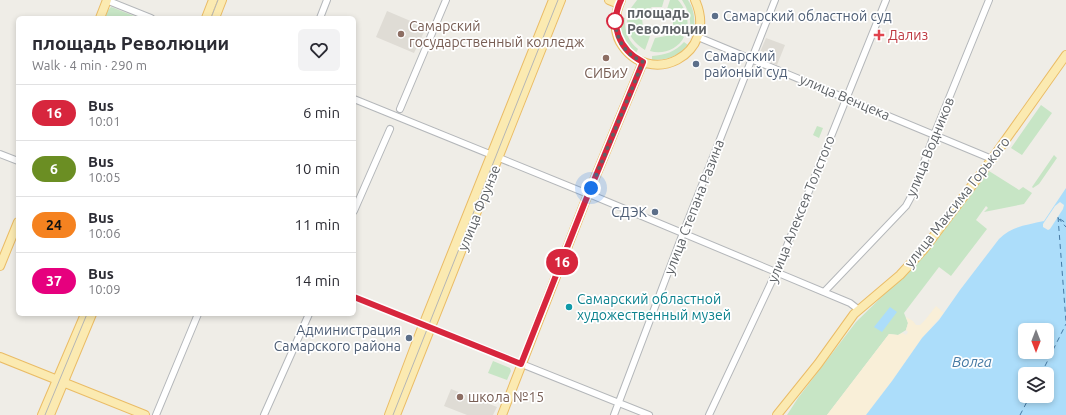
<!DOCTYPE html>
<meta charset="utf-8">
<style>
:root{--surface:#fff;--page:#f2f2f3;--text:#2b2b33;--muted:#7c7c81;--line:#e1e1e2}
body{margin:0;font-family:Ubuntu,sans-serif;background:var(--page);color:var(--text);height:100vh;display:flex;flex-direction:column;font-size:15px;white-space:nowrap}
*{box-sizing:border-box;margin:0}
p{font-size:13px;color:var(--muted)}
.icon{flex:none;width:22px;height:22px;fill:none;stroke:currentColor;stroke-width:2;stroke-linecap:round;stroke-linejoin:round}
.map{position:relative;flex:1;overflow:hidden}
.details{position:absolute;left:16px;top:16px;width:340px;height:300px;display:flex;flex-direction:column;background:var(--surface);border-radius:6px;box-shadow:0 2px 6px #0003}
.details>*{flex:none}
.badge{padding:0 8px;border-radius:13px;font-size:14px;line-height:26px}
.needle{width:26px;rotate:180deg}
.buttons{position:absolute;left:1018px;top:323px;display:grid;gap:8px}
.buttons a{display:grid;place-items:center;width:36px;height:36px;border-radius:6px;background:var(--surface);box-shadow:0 2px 6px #0003;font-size:20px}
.you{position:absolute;width:20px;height:20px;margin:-10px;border:3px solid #fff;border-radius:50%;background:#1a73e8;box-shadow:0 0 0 6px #1a73e833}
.map>.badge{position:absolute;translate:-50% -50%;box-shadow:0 0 0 2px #fff}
.round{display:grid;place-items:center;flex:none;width:42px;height:42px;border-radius:6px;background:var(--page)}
.head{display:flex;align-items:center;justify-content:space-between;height:68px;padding:0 16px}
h1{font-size:19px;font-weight:600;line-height:30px}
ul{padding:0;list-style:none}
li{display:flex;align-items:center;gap:12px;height:56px;padding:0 16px;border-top:1px solid var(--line)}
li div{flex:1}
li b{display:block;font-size:15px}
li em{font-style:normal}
li .badge{min-width:44px;font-weight:700;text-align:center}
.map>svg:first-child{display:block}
.education{fill:#dfdcd5}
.green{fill:#c7e5c5}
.sand{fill:#f9efd8}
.water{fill:#acddfa;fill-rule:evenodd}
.pier{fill:#efede7}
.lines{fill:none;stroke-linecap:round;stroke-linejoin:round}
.ferry{stroke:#467aa4;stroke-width:1;stroke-dasharray:5 4;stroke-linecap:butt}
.minor-casing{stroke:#b4b7ba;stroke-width:8}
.major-casing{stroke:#eabc66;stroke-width:10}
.minor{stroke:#fff;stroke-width:6}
.major{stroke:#fbeab1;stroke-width:8}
.tram{stroke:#b5b6b6;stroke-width:1}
.line-casing{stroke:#fff;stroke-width:9}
.line{stroke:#d7263d;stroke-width:6}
.walk{stroke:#5e6266;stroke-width:4;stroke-dasharray:0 7.2}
.service-dot{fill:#5c6f8a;stroke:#fff;stroke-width:1.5}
.stop-dot{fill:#fff;stroke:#d7263d;stroke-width:2}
.education-dot{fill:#8d6e63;stroke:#fff;stroke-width:1.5}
.health-dot{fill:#e0444e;stroke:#fff;stroke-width:1.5}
.culture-dot{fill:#0f9aa8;stroke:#fff;stroke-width:1.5}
.labels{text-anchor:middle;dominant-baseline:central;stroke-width:3.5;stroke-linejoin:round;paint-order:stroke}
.stop-label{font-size:14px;font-weight:bold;fill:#5e6266;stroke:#fff;text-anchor:start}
.service-label{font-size:14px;fill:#4e5e75;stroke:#fff;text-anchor:start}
.education-label{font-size:14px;fill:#785e54;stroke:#fff;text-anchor:start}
.health-label{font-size:14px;fill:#be3a42;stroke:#fff;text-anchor:start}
.street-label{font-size:14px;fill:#5e6266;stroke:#fff}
.culture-label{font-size:14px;fill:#0d838f;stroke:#fff;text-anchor:start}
.water-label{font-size:15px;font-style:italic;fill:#467aa4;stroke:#fff}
</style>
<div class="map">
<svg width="1066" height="415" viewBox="0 0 1066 415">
<rect width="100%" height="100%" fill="#efede7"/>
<path class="education" d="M 387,11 L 420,25 L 419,28 L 425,30 L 414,53 L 376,37 Z
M 766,38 L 785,45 L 777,65 L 758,57 Z
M 451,389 L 497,407 L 493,415 L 467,415 L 444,406 Z"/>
<path class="green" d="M 637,0 L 664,0 L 662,7 L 652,7 L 644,13 L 631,8 Z
M 670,0 L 678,0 C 686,9 690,21 686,32 L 673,26 L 673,17 L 667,9 Z
M 682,0 L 688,0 C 694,9 695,18 694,29 L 690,28 C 691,16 688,10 682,0 Z
M 111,7 L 114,8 L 139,18 L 105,18 L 108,10 Z
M 629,13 L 642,18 L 643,27 L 650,36 L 645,50 C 632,42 623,29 629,13 Z
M 621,17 L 625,18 C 624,30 628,41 638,49 L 636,53 C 624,44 619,32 621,17 Z
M 672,30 L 684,37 C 678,49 663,55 650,51 L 655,38 L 666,36 Z
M 684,42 L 688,45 C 678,57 667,60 652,60 L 652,56 C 665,55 675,52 684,42 Z
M 1041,105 L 1052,113 L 1022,155 L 1011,148 Z
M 817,126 L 823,128 L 819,138 L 813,135 Z
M 1054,155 L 1057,158 L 1039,184 L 1033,188 L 1032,187 Z
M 989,171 L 1019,190 L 1023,187 L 1032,193 L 1024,204 L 984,212 L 988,208 L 986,206 L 976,220 L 987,229 L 951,276 L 939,267 L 904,313 L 908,323 L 906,330 L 898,335 L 889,334 L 827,415 L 787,415 L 798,398 L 856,322 L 913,266 L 970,196 Z
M 493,361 L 510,368 L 511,371 L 507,380 L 488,373 Z"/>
<path class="sand" d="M 936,306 L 944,313 L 922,338 L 892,381 L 866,415 L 827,415 L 889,334 L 898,335 L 903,333 L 906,335 L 908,332 L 906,330 L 908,323 L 906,317 L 913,321 L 916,325 L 920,325 L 925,320 Z"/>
<path class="water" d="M 1066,188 L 1066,415 L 866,415 L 892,381 L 922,338 L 939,320 L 960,290 L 999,239 C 1012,226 1027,225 1044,221 ZM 1025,330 L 1047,330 L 1047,352 L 1025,352 ZM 1025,374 L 1047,374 L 1047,396 L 1025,396 Z
M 890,307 L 897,312 L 882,332 L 874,327 Z"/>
<path class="pier" d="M 1060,202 L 1064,205 L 1063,209 L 1050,229 L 1048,230 L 1043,227 L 1043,224 L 1055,206 Z"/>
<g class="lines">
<path class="ferry" d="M 1058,217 L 1066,322
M 1058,218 L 1066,227
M 1060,219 L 1066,223
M 1041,374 L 1066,324
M 1020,415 L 1030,396"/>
<g class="minor-casing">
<path id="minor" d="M 106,0 L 151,18
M 320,18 L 327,0
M 698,37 L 992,159
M 354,99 L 583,192
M 400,109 L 446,0
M 0,154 L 18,161
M 589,194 L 850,303 L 859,310
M 354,211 L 390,129
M 824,292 L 906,206 L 912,195 L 934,135 L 989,0
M 354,297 L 649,415
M 156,415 L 198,314
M 264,415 L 309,314
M 614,415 L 683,233 L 775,0
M 709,415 L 778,268 L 886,0"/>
</g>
<g class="major-casing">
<path id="major" d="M 609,0 L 619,4
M 621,0 C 615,13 613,29 620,42 C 648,90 720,55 695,0
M 100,18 L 107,0
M 206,18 L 213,0
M 215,18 L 222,0
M 0,266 L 18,222
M 0,357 L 145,415
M 42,415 L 85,314
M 50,415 L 92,314
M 389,415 L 420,333 L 553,0
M 396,415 L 561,0
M 502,415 L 585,202 L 643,62
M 777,415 L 818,364 L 854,314 L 900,275 L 924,249 L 992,159 L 1066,55"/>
</g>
<use href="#minor" class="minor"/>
<use href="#major" class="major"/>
<path class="tram" d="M 211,18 L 218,0
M 45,415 L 87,314
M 393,415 L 558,0"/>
</g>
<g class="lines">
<g class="line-casing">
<path id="line" d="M 354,297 L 521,364 L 585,202 L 643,62 C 619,50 609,25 621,0"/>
</g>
<use href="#line" class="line"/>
<path class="walk" d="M 591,188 L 643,62 C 624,53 617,41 615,21"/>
</g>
<g class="service-dot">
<circle cx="715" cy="16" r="4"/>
<circle cx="696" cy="64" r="4"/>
<circle cx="655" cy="212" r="4"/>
<circle cx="409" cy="338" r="4"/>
</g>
<circle class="stop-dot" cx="615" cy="21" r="8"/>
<g class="education-dot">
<circle cx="401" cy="34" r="4"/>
<circle cx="606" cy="58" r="4"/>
<circle cx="460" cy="397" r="4"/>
</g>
<path class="health-dot" d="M877 29h4v4h4v4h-4v4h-4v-4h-4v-4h4z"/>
<circle class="culture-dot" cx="569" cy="307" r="4"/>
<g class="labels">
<g class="stop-label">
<text x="627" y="13">площадь<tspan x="627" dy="16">Революции</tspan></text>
</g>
<g class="service-label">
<text x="723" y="16">Самарский областной суд</text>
<text x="704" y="56">Самарский<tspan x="704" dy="16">районый суд</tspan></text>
<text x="647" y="212" text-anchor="end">СДЭК</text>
<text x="401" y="330" text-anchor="end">Администрация<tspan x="401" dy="16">Самарского района</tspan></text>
</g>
<g class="education-label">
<text x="409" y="26">Самарский<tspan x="409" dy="16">государственный колледж</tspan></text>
<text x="606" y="73" text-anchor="middle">СИБиУ</text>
<text x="468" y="397">школа №15</text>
</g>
<g class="health-label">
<text x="888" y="35">Дализ</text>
</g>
<g class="street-label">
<text transform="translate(845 97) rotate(23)">улица Венцека</text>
<text transform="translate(930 147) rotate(-68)">улица Водников</text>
<text transform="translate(957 202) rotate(-52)">улица Максима Горького</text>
<text transform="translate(694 207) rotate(-69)">улица Степана Разина</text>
<text transform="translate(479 208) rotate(-68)">улица Фрунзе</text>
<text transform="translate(801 209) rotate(-68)">улица Алексея Толстого</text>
</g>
<g class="culture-label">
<text x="577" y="299">Самарский областной<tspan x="577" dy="16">художественный музей</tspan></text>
</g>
<g class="water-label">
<text x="972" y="361">Волга</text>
</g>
</g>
</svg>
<div class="buttons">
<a><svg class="needle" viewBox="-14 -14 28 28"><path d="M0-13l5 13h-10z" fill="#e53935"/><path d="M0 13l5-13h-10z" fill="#7c7c81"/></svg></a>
<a><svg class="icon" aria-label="layers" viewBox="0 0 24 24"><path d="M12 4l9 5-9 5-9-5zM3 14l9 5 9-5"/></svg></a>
</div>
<div class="you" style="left:591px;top:188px"></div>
<b class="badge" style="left:562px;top:262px;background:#d7263d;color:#fff">16</b>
<section class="details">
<div class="head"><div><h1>площадь Революции</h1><p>Walk · 4 min · 290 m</p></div><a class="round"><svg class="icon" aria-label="heart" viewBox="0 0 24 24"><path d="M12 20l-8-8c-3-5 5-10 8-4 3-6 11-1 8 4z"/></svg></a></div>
<ul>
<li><span class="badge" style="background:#d7263d;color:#fff">16</span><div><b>Bus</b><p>10:01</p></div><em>6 min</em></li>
<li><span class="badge" style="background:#6b8e23;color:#fff">6</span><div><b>Bus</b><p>10:05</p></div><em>10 min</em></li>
<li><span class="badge" style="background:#f58220;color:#111">24</span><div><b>Bus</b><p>10:06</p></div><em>11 min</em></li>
<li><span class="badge" style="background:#e6007e;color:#fff">37</span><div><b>Bus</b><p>10:09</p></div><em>14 min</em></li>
</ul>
</section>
</div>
